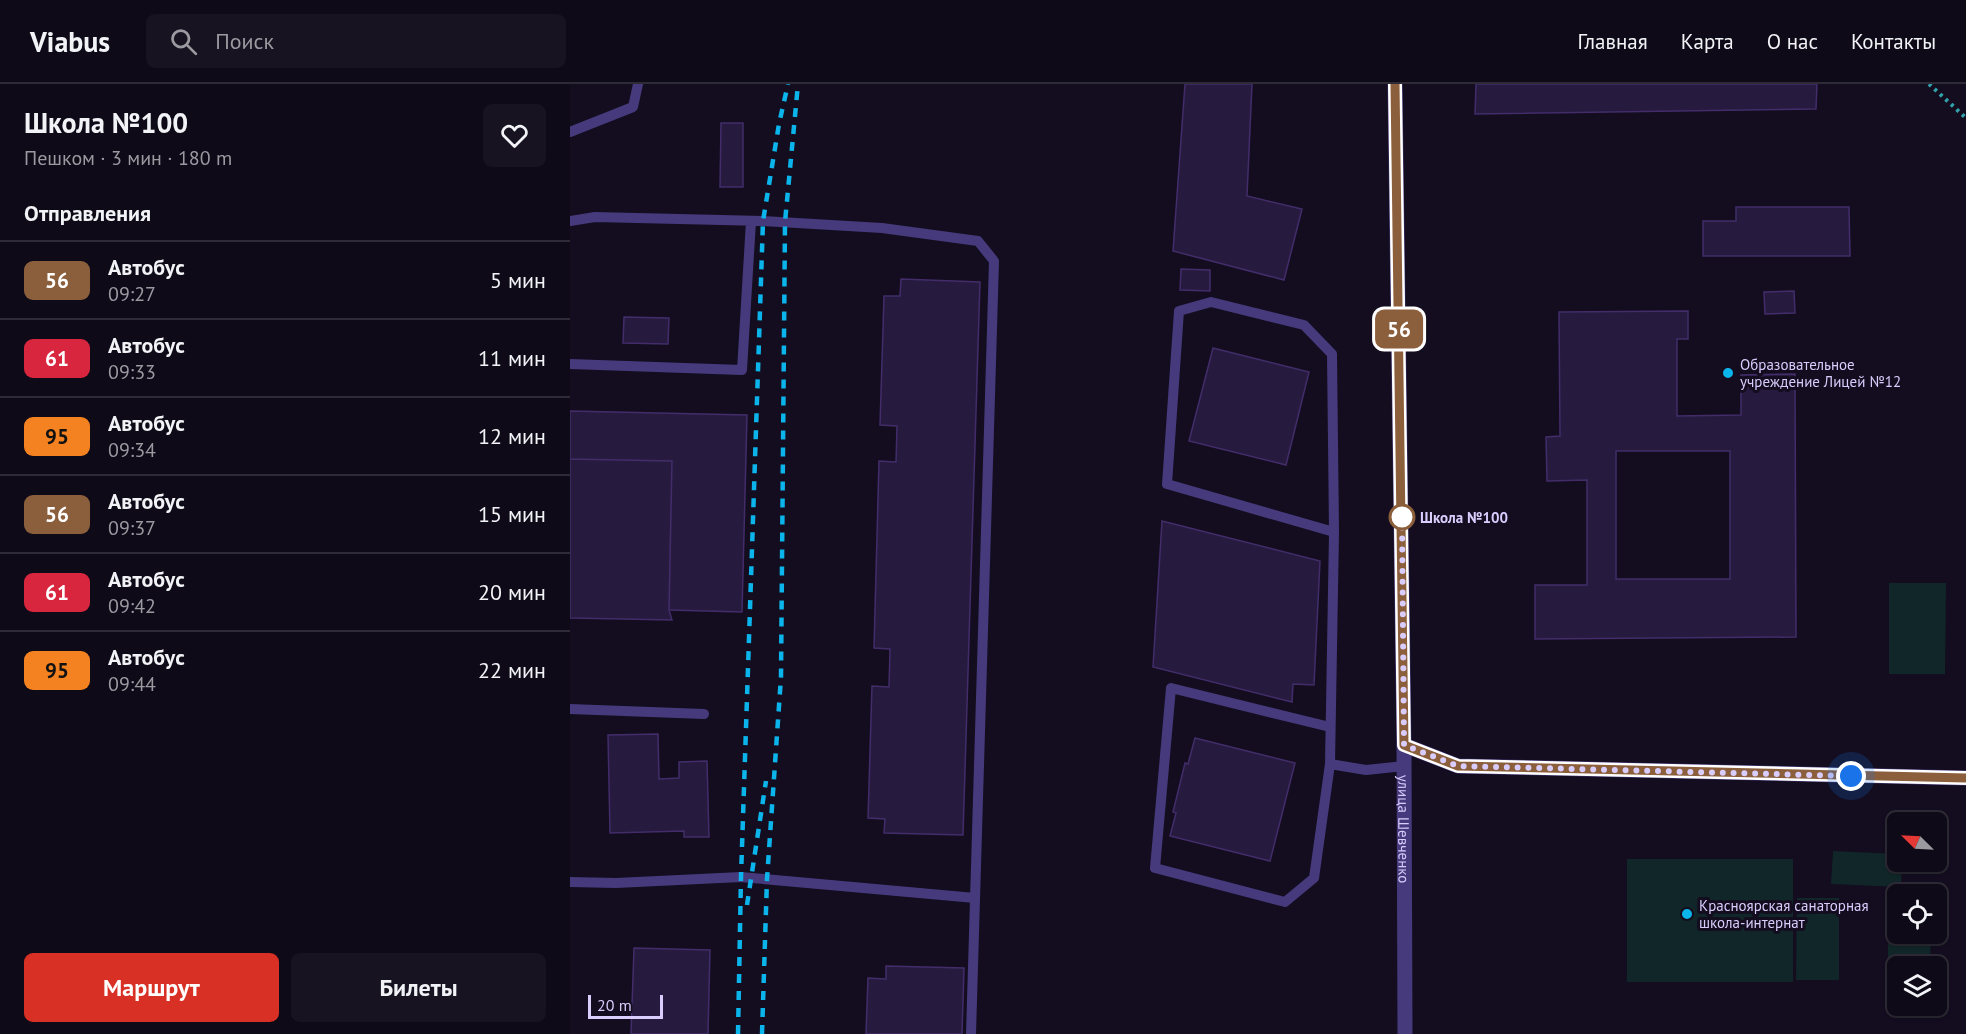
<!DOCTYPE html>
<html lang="ru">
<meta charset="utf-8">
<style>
:root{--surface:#0e0a17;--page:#171320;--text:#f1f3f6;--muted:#9b9aa1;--line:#2e2b36;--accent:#d93025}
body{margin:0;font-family:"PT Sans",sans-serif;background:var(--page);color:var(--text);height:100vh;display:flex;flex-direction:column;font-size:22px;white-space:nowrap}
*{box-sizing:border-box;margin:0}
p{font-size:20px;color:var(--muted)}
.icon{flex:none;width:33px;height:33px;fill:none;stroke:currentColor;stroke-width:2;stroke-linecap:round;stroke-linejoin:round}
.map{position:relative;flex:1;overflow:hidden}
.sheet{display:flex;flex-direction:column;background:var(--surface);width:570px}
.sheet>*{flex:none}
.badge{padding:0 12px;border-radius:9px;font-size:21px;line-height:39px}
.needle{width:39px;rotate:294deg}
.fabs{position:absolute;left:1317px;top:728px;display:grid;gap:12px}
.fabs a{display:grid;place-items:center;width:60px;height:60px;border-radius:9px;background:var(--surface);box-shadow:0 2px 4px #0004,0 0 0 2px var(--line);font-size:30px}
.scale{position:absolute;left:18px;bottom:15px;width:75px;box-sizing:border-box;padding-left:6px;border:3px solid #d9cdfd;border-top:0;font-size:16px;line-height:21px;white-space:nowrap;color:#d9cdfd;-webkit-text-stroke:4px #130d1f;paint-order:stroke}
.you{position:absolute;width:30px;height:30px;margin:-15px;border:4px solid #fff;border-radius:50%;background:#1a73e8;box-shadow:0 0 0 9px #1a73e833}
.map>.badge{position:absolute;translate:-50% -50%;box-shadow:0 0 0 3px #fff}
h2{padding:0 24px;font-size:22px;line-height:54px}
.round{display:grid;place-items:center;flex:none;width:63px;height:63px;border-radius:9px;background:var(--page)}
.head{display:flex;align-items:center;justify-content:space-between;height:102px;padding:0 24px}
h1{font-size:28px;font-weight:800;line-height:45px}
.button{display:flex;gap:12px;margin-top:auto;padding:12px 24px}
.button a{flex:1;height:69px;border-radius:9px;background:var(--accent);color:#fff;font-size:24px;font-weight:800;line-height:69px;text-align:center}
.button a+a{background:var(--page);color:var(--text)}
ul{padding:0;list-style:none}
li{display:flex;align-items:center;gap:18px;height:78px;padding:0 24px;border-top:2px solid var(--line)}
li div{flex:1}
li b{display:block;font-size:22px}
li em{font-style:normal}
li .badge{min-width:66px;font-weight:700;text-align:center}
header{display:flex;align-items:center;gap:36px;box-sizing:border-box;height:84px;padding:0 30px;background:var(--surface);border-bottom:2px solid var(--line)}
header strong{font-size:28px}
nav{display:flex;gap:33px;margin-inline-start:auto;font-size:21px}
.search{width:420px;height:54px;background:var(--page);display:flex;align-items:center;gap:15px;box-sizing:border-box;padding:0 21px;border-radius:9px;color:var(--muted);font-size:22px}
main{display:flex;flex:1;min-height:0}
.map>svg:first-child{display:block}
.green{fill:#112628}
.building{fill:#271a3f;stroke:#422d6a;stroke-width:1.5;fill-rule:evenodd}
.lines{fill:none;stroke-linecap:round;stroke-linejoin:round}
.path{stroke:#33a1ab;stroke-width:4;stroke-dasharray:3 4.5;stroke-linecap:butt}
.service{stroke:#463a7c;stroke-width:10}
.minor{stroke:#463a7c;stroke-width:15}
.tertiary{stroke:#463a7c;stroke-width:15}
.rail{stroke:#0bb5eb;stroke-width:4.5;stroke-dasharray:9 8;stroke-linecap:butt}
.line-casing{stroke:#fff;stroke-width:14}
.line{stroke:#8b5e3c;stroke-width:9}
.walk{stroke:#d9cdfd;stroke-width:6;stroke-dasharray:0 10.8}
.poi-dot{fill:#0bb5eb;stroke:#130d1f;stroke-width:2}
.stop-dot{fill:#fff;stroke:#8b5e3c;stroke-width:3}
.labels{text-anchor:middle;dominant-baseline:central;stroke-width:6;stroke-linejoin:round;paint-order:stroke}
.poi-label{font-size:15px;fill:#d9cdfd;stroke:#130d1f;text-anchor:start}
.stop-label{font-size:15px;font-weight:bold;fill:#d9cdfd;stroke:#130d1f;text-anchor:start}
.street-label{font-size:15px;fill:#d9cdfd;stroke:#130d1f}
</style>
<header>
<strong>Viabus</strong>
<div class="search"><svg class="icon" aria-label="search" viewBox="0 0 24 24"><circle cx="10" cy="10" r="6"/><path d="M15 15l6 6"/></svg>Поиск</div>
<nav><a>Главная</a><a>Карта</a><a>О нас</a><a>Контакты</a></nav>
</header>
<main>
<section class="sheet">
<div class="head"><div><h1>Школа №100</h1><p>Пешком · 3 мин · 180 m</p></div><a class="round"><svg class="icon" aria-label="heart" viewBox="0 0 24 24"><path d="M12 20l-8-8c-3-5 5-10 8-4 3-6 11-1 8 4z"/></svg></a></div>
<h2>Отправления</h2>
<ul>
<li><span class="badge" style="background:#8b5e3c;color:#fff">56</span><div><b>Автобус</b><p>09:27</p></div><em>5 мин</em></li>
<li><span class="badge" style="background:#d7263d;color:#fff">61</span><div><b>Автобус</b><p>09:33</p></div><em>11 мин</em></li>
<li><span class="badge" style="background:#f58220;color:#111">95</span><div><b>Автобус</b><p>09:34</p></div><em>12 мин</em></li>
<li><span class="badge" style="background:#8b5e3c;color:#fff">56</span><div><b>Автобус</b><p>09:37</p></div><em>15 мин</em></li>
<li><span class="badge" style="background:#d7263d;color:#fff">61</span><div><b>Автобус</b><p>09:42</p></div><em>20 мин</em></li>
<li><span class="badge" style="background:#f58220;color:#111">95</span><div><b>Автобус</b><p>09:44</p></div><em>22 мин</em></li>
</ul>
<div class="button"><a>Маршрут</a><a>Билеты</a></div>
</section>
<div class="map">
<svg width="1396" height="950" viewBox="0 0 1396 950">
<rect width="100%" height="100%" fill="#130d1f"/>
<path class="green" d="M 1319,499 L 1376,499 L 1375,590 L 1319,590 Z
M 1263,767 L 1327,770 L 1328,777 L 1332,777 L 1331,803 L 1261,800 Z
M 1057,775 L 1223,775 L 1223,898 L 1057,898 Z
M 1227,814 L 1269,814 L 1269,896 L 1226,896 Z
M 1318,815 L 1327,815 L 1328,849 L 1361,849 L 1360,882 L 1328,882 L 1327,904 L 1318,904 Z"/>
<path class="building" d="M 615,0 L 682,0 L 677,112 L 732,125 L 714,196 L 603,167 Z
M 906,0 L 1247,0 L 1246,25 L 905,30 Z
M 151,39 L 173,39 L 173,103 L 150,103 Z
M 1166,123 L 1279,123 L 1280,172 L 1133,172 L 1133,137 L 1166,137 Z
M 611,185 L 640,186 L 640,207 L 610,206 Z
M 331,195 L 410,198 L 393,751 L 314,749 L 315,735 L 298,734 L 302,602 L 319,603 L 320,565 L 304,564 L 309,377 L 326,378 L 327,342 L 310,341 L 314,212 L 330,212 Z
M 1224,207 L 1225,229 L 1195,230 L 1194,208 Z
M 1118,227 L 1118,255 L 1107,255 L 1107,332 L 1171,331 L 1171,291 L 1225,290 L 1226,553 L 965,555 L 965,501 L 1017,501 L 1017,396 L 977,397 L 976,353 L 990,352 L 989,228 ZM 1046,367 L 1160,367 L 1160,495 L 1046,495 Z
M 54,233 L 99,234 L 98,260 L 53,259 Z
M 643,264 L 739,288 L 716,381 L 619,357 Z
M 0,327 L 177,331 L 172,528 L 99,526 L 102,377 L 0,375 Z
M 0,375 L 102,377 L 99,526 L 102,536 L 0,534 Z
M 592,437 L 750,477 L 744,601 L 723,600 L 722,618 L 583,583 Z
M 88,650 L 89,695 L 109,694 L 109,678 L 137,677 L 139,753 L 114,753 L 114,747 L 40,749 L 38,651 Z
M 625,654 L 725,679 L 700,777 L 600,752 L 606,729 L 603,728 L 615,679 L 618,680 Z
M 64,864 L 140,866 L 138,950 L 61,950 Z
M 316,882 L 394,884 L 392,950 L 296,950 L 298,894 L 316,895 Z"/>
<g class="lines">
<path class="path" d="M 1359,0 L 1396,34"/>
<path class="service" d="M 0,48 L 63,23 L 68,0
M 0,137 L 25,133 L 193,137 L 312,144 L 408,157 L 424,177 L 401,950
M 0,280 L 172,286 L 181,137
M 0,625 L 134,630
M 760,643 L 601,604 L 585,784 L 715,818 L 744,794 L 760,680 L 764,448 L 762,270 L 734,241 L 641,218 L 609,227 L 597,400 L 764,448
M 760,680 L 796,686 L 834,682
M 0,798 L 46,799 L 171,793 L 405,814"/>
<path class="minor" id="s1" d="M 834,661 L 835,950"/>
<path class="tertiary" d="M 825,0 L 834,661 L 888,682 L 1396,694"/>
<path class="rail" d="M 177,821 L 196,697
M 168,950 L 171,793 L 193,137 L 209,40 L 218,0
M 192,950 L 197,795 L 211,593 L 215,138 L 228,0"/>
</g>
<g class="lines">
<g class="line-casing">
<path id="line" d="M 825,0 L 834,661 L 888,682 L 1396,694"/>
</g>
<use href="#line" class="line"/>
<path class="walk" d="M 832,433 L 834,661 L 888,682 L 1281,692"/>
</g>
<g class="poi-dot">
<circle cx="1158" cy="289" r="6"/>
<circle cx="1117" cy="830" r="6"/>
</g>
<circle class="stop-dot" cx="832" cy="433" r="12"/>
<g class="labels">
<g class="poi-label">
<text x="1170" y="280">Образовательное<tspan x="1170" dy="17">учреждение Лицей №12</tspan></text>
<text x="1129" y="821">Красноярская санаторная<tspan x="1129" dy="17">школа-интернат</tspan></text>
</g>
<g class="stop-label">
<text x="850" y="433">Школа №100</text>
</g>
<g class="street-label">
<text stroke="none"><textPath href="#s1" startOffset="84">улица Шевченко</textPath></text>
</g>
</g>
</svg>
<div class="fabs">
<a><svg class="needle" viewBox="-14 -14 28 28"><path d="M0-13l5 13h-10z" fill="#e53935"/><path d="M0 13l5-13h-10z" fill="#9b9aa1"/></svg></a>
<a><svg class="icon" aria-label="locate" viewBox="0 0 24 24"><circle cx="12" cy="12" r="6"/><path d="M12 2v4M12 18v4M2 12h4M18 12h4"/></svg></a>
<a><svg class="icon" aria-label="layers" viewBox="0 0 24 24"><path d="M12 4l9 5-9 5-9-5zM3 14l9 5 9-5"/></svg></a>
</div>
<div class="scale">20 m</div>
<div class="you" style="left:1281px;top:692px"></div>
<b class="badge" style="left:829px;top:245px;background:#8b5e3c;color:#fff">56</b>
</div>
</main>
